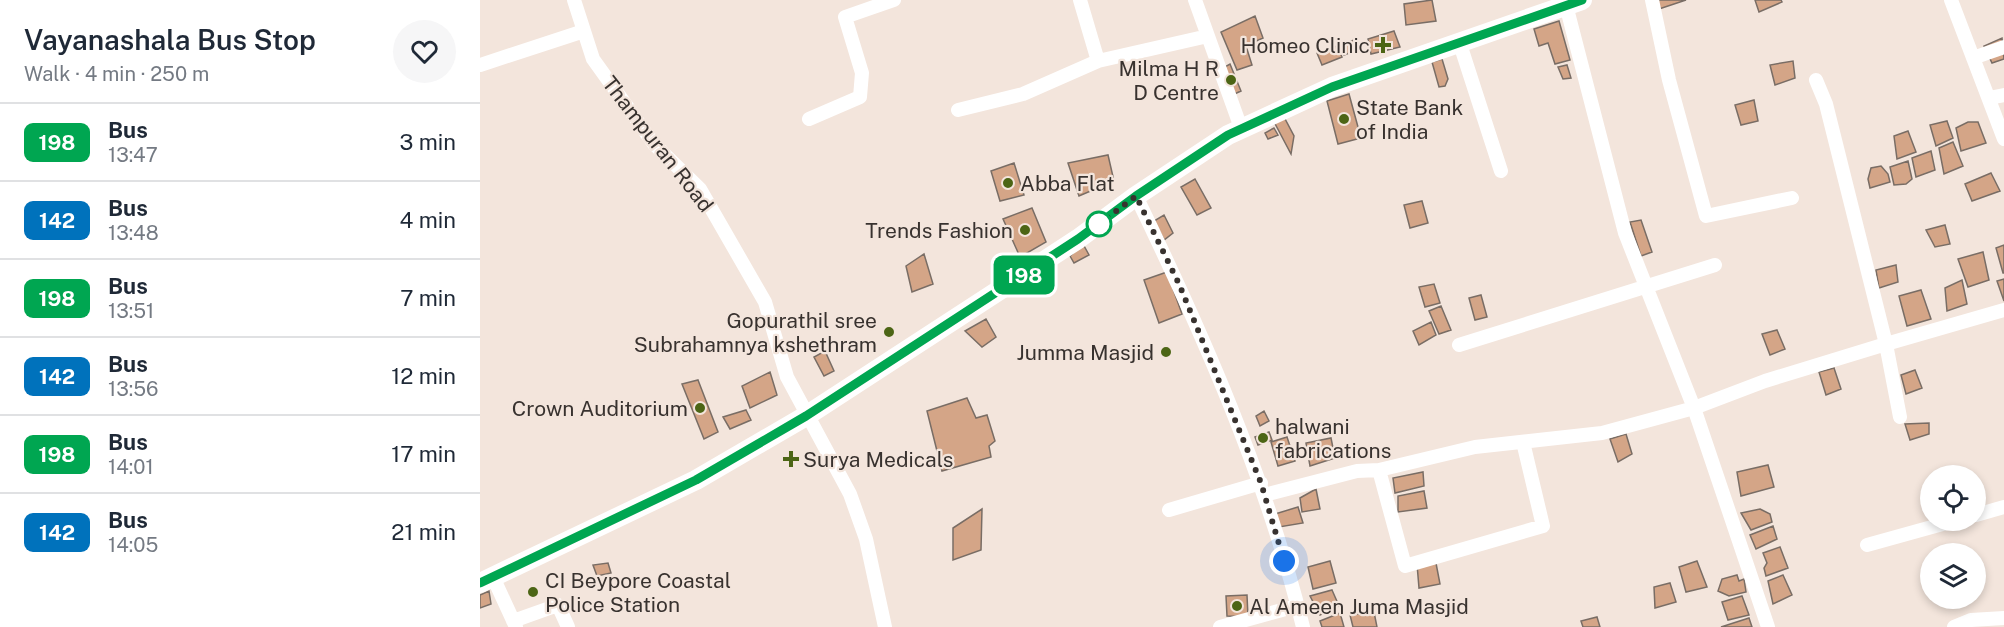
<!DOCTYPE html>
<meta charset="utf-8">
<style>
:root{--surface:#fff;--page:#f6f6f7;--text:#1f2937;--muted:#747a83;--line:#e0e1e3}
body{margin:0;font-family:"Public Sans",sans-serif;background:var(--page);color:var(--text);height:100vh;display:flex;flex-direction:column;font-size:22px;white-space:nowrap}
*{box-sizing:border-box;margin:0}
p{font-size:20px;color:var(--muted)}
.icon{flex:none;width:33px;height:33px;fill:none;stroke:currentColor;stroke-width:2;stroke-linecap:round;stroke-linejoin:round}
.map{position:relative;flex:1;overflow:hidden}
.details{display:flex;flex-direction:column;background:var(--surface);width:480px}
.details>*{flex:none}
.badge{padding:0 12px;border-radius:9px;font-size:21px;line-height:39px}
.fabs{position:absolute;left:1440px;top:465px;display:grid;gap:12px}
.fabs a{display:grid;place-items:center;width:66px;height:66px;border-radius:50%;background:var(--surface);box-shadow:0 3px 9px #0003;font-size:30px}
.you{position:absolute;width:30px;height:30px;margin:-15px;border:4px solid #fff;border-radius:50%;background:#1a73e8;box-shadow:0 0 0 9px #1a73e833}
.map>.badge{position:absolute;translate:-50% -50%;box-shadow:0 0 0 3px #fff}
.round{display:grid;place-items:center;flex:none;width:63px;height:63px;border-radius:32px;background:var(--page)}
.overview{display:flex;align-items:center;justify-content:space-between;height:102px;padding:0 24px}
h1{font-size:28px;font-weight:600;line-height:45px}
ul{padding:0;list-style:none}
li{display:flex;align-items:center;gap:18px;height:78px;padding:0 24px;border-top:2px solid var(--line)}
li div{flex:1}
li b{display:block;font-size:22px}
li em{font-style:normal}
li .badge{min-width:66px;font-weight:700;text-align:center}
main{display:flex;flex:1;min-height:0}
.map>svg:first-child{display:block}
.building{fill:#d4a587;stroke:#796d65;stroke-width:1.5}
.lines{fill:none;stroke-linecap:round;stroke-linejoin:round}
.minor{stroke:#fff;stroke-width:14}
.secondary{stroke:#fff;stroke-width:20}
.line-casing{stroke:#fff;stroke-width:14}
.line{stroke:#00a651;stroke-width:9}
.walk{stroke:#38322f;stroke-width:6;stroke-dasharray:0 10.8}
.poi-dot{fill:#4c6515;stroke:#f3e5dc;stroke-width:2}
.stop-dot{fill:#fff;stroke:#00a651;stroke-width:3}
.labels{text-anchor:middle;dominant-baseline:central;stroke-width:4.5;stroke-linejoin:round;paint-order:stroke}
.poi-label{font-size:21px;fill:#38322f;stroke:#f3e5dc;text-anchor:end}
.street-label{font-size:21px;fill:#38322f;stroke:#f3e5dc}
</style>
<main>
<section class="details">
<div class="overview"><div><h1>Vayanashala Bus Stop</h1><p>Walk · 4 min · 250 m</p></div><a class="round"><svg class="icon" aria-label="heart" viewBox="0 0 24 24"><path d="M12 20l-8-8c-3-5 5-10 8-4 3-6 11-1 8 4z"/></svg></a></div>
<ul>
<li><span class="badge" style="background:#00a651;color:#fff">198</span><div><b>Bus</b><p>13:47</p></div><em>3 min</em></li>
<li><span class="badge" style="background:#0072bc;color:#fff">142</span><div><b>Bus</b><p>13:48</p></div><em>4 min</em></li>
<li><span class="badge" style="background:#00a651;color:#fff">198</span><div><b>Bus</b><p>13:51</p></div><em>7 min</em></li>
<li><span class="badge" style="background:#0072bc;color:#fff">142</span><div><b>Bus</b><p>13:56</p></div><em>12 min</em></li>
<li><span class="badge" style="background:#00a651;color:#fff">198</span><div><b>Bus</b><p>14:01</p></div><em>17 min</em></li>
<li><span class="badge" style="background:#0072bc;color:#fff">142</span><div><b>Bus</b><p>14:05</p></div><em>21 min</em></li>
</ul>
</section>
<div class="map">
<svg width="1524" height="627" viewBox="0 0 1524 627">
<rect width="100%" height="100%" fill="#f3e5dc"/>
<path class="building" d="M 952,0 L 956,21 L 926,25 L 924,4 Z
M 1174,0 L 1206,0 L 1176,10 Z
M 1275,0 L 1301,0 L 1302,2 L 1279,12 Z
M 775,16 L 783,38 L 766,46 L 772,65 L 757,70 L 741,32 Z
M 1079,21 L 1090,60 L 1075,64 L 1068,43 L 1059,46 L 1054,29 Z
M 914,31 L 920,47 L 891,54 L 888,39 Z
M 1522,38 L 1524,59 L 1512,63 L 1504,46 Z
M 877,39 L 880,49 L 864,55 L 860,45 Z
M 857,46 L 862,57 L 842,65 L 837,53 Z
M 962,59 L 968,79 L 965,86 L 959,87 L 952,62 Z
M 1313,61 L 1315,78 L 1295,85 L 1290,65 Z
M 750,64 L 761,91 L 750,96 L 741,69 Z
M 1087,65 L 1091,78 L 1083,79 L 1078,67 Z
M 869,94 L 881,138 L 858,144 L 847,101 Z
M 1274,100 L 1278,121 L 1261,125 L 1255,105 Z
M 803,115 L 814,136 L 811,154 L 792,118 Z
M 1467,121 L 1473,138 L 1456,146 L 1450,125 Z
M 1488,122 L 1498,122 L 1506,143 L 1481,151 L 1476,128 Z
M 794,128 L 798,135 L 788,139 L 785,133 Z
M 1428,131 L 1436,152 L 1417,159 L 1414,136 Z
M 1473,142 L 1483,166 L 1464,174 L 1459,148 Z
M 1451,151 L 1455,170 L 1436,177 L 1432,158 Z
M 628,155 L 634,181 L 599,196 L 588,163 Z
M 1428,161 L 1432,179 L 1426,184 L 1414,185 L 1410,167 Z
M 534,163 L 544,195 L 520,201 L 511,171 Z
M 1401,166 L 1408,174 L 1410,182 L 1390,188 L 1388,179 L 1391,168 Z
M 1511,173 L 1520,191 L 1492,201 L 1485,184 Z
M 715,179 L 731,208 L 717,215 L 701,187 Z
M 942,201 L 948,223 L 930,228 L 924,205 Z
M 552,208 L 566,242 L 540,257 L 523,219 Z
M 684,215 L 693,233 L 684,240 L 674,221 Z
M 1161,220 L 1172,252 L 1161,256 L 1150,222 Z
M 1465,225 L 1470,244 L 1455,247 L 1446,230 Z
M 603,244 L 609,255 L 594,263 L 590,256 Z
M 1524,245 L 1524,273 L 1523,273 L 1516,248 Z
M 1503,252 L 1509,280 L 1488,287 L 1478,259 Z
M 444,254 L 453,284 L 432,292 L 426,266 Z
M 1416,265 L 1418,282 L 1399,288 L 1396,270 Z
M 687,272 L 702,314 L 679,323 L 664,280 Z
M 1524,279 L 1524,301 L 1517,281 Z
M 1482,280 L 1487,304 L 1467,311 L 1465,288 Z
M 954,284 L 960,303 L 945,307 L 939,287 Z
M 1441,290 L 1451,319 L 1427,326 L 1419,296 Z
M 1001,295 L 1007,317 L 995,320 L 989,298 Z
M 961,306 L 971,330 L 959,334 L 949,311 Z
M 506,319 L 516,337 L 502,347 L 485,331 Z
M 951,322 L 956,335 L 939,345 L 933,331 Z
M 1297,330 L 1305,349 L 1290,355 L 1282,334 Z
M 345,351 L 354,371 L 344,376 L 334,357 Z
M 1354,368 L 1361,389 L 1346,395 L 1339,372 Z
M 1435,370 L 1442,388 L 1426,394 L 1421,375 Z
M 290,372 L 297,395 L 270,408 L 262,386 Z
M 218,380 L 238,432 L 224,439 L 202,384 Z
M 487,398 L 496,418 L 507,415 L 515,441 L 509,446 L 511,457 L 462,471 L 447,411 Z
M 266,410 L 271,420 L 250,429 L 243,417 Z
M 784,411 L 789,421 L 780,426 L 776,416 Z
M 1449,423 L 1449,434 L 1430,440 L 1425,424 Z
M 789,432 L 792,440 L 778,445 L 775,437 Z
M 1146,434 L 1152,454 L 1138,462 L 1130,439 Z
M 807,437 L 815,461 L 798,466 L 791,442 Z
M 851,438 L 855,458 L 830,466 L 826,443 Z
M 1288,465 L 1294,487 L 1261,496 L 1257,472 Z
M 943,472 L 944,486 L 915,493 L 913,478 Z
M 836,489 L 840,509 L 822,512 L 820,498 Z
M 944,491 L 947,508 L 918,512 L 918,496 Z
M 818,507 L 823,523 L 799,527 L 795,514 Z
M 502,509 L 501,550 L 473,560 L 473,528 Z
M 1280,509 L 1290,514 L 1292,522 L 1271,530 L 1261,513 Z
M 1293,526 L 1297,539 L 1276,549 L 1270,535 Z
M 1300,547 L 1308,568 L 1286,576 L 1284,568 L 1287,563 L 1283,553 Z
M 955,558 L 960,584 L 939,588 L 937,564 Z
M 850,561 L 856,583 L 833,589 L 828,567 Z
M 1217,561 L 1227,587 L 1206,592 L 1199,567 Z
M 128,563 L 131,573 L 117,576 L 113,565 Z
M 1257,575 L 1259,581 L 1264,579 L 1266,592 L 1249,596 L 1238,591 L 1242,579 Z
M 1303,575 L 1312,595 L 1293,604 L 1288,581 Z
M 1190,583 L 1196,602 L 1175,608 L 1174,587 Z
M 852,590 L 859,606 L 840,615 L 830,596 Z
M 9,591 L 11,604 L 0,608 L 0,595 Z
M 767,595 L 768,617 L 747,616 L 746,596 Z
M 1262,596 L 1269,615 L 1248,620 L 1242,602 Z
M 894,612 L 897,627 L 873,627 L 870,615 Z
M 860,613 L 864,627 L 842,627 L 840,621 Z
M 1117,617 L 1120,627 L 1103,627 L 1101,621 Z
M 1269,618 L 1272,627 L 1241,627 Z"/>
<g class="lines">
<path class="minor" d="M 94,0 L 113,59 L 174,144 L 220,189 L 285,302 L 307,377 L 370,494 L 386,539 L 405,627
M 600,0 L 618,61
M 715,0 L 761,128
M 1172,0 L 1189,80 L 1226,216 L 1312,198
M 1471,0 L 1524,139
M 1086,5 L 1145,233 L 1214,408 L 1288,627
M 979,41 L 1021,171
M 1493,58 L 1524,47
M 0,65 L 104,31
M 1336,80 L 1346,104 L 1406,344 L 1524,310
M 1509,98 L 1524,95
M 478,110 L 543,94 L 618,61 L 728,36
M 329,119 L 380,97 L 382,73 L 365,17 L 414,0
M 656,196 C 723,334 786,477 823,627
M 979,345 L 1235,265
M 899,470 L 925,566 L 1063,526 L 1043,442
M 784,495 L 877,471 L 899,470 L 995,447 L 1122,433 L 1214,408 L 1285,381 L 1406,344 L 1420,417
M 689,510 L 781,483
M 1496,515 L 1524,507
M 1387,545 L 1477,520
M 13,577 L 36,627
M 33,621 L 78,605 L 88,627
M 740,627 L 817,606
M 1474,627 L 1491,620 L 1524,618"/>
<path class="secondary" d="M 0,583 L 216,480 L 326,416 L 598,239 L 656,196 L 748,135 L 852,87 L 1102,0"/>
</g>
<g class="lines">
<g class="line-casing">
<path id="line" d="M 0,583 L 216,480 L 326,416 L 598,239 L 656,196 L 748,135 L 852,87 L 1102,0"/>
</g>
<use href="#line" class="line"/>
<path class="walk" d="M 619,224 L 656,196 L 699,284 L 781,483 L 804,561"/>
</g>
<g class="poi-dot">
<path d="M900 36h6v6h6v6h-6v6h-6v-6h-6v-6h6z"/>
<circle cx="751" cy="80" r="6"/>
<circle cx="864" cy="119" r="6"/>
<circle cx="528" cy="183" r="6"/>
<circle cx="545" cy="230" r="6"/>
<circle cx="409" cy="332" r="6"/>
<circle cx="686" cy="352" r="6"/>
<circle cx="220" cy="408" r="6"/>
<circle cx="783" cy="438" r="6"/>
<path d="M308 450h6v6h6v6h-6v6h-6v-6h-6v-6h6z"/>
<circle cx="53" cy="592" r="6"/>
<circle cx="757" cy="606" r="6"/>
</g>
<circle class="stop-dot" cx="619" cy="224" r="12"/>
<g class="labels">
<g class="poi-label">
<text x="890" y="45">Homeo Clinic</text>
<text x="739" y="68">Milma H R<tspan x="739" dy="24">D Centre</tspan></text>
<text x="876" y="107" text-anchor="start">State Bank<tspan x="876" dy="24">of India</tspan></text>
<text x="540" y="183" text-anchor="start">Abba Flat</text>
<text x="533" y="230">Trends Fashion</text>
<text x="397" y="320">Gopurathil sree<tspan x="397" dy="24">Subrahamnya kshethram</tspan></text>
<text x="674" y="352">Jumma Masjid</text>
<text x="208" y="408">Crown Auditorium</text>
<text x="795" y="426" text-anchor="start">halwani<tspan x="795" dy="24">fabrications</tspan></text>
<text x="323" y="459" text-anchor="start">Surya Medicals</text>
<text x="65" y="580" text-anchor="start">CI Beypore Coastal<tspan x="65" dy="24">Police Station</tspan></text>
<text x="769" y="606" text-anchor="start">Al Ameen Juma Masjid</text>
</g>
<g class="street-label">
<text transform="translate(178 144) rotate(52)">Thampuran Road</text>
</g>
</g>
</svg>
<div class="fabs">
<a><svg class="icon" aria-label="locate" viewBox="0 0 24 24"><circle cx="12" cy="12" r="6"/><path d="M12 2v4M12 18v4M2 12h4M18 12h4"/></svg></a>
<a><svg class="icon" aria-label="layers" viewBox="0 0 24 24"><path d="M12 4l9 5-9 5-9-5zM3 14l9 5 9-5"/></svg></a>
</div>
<div class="you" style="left:804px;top:561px"></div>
<b class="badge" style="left:544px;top:275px;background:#00a651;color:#fff">198</b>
</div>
</main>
